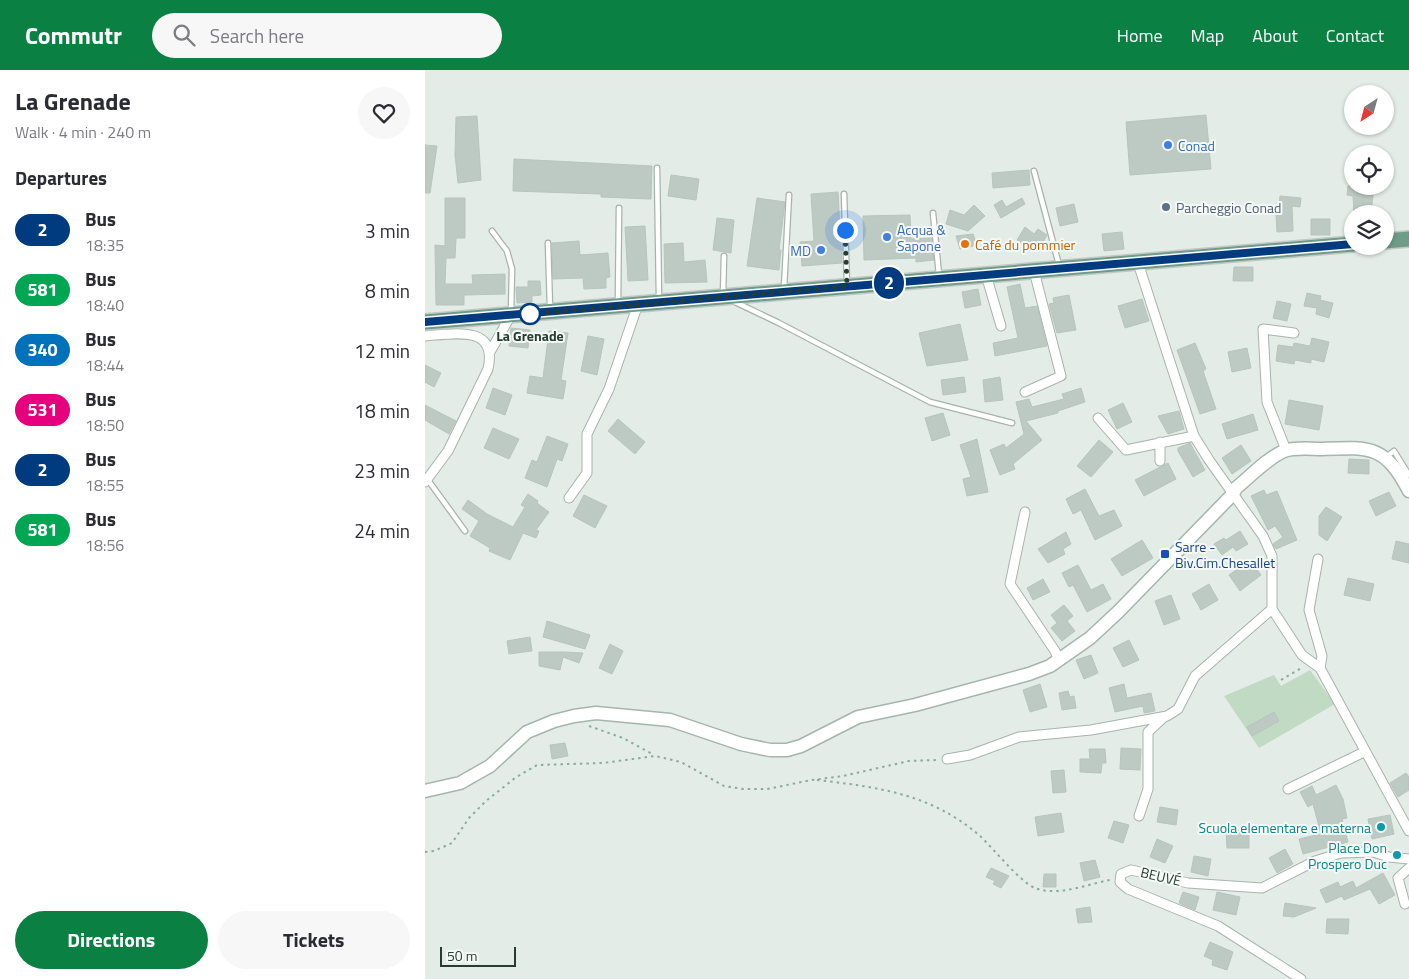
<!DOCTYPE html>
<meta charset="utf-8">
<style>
:root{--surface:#fff;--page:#f7f7f7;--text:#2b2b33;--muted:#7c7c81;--accent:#0b8043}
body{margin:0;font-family:"Titillium Web",sans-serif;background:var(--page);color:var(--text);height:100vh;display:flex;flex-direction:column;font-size:19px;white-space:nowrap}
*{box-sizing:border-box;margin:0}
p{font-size:16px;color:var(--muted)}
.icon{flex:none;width:28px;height:28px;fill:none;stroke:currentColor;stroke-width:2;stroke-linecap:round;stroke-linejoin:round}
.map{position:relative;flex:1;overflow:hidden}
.panel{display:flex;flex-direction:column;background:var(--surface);width:425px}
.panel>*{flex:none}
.badge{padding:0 10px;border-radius:16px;font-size:18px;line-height:32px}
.needle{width:32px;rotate:216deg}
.fabs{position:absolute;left:919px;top:15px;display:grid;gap:10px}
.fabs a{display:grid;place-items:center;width:50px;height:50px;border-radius:50%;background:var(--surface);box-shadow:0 1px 4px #0004;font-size:25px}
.scale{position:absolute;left:15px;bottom:12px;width:76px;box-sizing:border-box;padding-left:5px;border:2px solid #263c32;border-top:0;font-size:14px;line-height:18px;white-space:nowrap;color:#263c32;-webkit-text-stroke:4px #f5f9f6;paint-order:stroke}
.you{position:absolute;width:25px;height:25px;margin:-12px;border:4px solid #fff;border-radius:50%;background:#1a73e8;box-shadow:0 0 0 8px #1a73e833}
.map>.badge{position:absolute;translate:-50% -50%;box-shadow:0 0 0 2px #fff}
h2{padding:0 15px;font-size:19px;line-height:45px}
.round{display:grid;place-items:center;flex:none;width:52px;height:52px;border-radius:26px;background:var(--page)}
.summary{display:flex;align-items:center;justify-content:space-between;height:85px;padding:0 15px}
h1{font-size:24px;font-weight:700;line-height:38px}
.primary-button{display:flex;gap:10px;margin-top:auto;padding:10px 15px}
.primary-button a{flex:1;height:58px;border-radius:30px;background:var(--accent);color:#fff;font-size:20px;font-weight:700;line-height:58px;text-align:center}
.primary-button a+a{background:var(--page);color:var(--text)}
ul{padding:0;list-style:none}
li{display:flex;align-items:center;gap:15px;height:60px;padding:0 15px}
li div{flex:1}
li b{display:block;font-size:19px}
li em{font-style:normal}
li .badge{min-width:55px;font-weight:700;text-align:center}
header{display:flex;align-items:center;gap:30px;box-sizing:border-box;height:70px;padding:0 25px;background:var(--accent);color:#fff}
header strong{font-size:24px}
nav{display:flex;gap:28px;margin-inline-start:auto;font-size:18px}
.search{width:350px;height:45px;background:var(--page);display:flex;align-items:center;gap:12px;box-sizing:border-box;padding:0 18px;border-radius:28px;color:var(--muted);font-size:19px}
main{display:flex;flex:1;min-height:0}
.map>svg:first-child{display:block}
.green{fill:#c0dac3}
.building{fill:#bdc9c3;stroke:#b7c5bd}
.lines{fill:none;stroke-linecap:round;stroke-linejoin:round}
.lane-casing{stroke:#a7b4ad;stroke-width:7}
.street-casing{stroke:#a7b4ad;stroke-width:11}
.secondary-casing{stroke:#a4b6ad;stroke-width:15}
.primary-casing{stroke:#c2c8c6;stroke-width:18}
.path{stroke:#89ac9b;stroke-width:2;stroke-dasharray:2.5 4;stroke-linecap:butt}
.lane{stroke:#fff;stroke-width:4.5}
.street{stroke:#fff;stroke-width:9}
.secondary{stroke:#fff;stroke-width:12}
.primary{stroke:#6e9c89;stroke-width:15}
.line-casing{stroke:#fff;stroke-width:11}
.line{stroke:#003b80;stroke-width:8}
.walk{stroke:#263c32;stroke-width:5;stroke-dasharray:0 9}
.shop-dot{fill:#3f7fe0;stroke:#f5f9f6;stroke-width:2}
.service-dot{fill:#5c6f8a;stroke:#f5f9f6;stroke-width:2}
.food-dot{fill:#e8710a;stroke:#f5f9f6;stroke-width:2}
.stop-dot{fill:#fff;stroke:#003b80;stroke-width:2.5}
.transit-dot{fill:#1a4fb4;stroke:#f5f9f6;stroke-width:2}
.culture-dot{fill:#0f9aa8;stroke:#f5f9f6;stroke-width:2}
.labels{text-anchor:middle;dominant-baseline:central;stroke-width:4;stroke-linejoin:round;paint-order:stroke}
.shop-label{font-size:14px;fill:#366cbe;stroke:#f5f9f6;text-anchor:start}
.service-label{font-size:14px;fill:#4e5e75;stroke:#f5f9f6;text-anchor:start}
.food-label{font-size:14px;fill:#c56008;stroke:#f5f9f6;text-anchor:start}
.stop-label{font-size:14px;font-weight:bold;fill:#263c32;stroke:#f5f9f6}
.transit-label{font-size:14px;fill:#164399;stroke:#f5f9f6;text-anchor:start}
.culture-label{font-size:14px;fill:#0d838f;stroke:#f5f9f6;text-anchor:end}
.street-label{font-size:14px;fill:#263c32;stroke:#f5f9f6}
</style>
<header>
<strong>Commutr</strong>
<div class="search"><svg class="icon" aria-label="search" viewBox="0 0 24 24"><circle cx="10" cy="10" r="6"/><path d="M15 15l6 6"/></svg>Search here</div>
<nav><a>Home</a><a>Map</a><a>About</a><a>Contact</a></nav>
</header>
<main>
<section class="panel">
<div class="summary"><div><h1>La Grenade</h1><p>Walk · 4 min · 240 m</p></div><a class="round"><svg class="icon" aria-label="heart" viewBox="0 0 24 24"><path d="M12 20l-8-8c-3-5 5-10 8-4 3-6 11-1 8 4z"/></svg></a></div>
<h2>Departures</h2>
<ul>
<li><span class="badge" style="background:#003b80;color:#fff">2</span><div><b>Bus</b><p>18:35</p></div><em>3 min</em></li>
<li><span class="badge" style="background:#00a651;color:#fff">581</span><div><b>Bus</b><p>18:40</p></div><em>8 min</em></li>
<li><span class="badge" style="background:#0072bc;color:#fff">340</span><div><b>Bus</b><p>18:44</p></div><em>12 min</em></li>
<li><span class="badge" style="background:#e6007e;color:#fff">531</span><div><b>Bus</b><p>18:50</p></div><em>18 min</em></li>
<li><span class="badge" style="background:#003b80;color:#fff">2</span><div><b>Bus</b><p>18:55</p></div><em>23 min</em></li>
<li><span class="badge" style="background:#00a651;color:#fff">581</span><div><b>Bus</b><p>18:56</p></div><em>24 min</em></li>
</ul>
<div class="primary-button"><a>Directions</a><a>Tickets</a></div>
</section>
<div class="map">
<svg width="984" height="909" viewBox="0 0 984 909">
<rect width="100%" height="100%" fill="#e4ece7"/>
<path class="green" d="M 885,600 L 910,634 L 834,678 L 799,626 L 849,605 L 856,616 Z"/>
<path class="building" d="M 781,45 L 786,99 L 705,105 L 701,52 Z
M 52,46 L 56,110 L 33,113 L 30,85 L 31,47 Z
M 0,75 L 12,76 L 5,123 L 0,123 Z
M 89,89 L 227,96 L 226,129 L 176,127 L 176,124 L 88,121 Z
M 604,100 L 605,115 L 568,118 L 567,103 Z
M 246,105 L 274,109 L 271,130 L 243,126 Z
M 923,116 L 949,116 L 946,144 L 929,144 L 928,126 L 922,125 Z
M 413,122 L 417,193 L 377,196 L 375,172 L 389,171 L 386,124 Z
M 855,126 L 876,128 L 875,137 L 867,136 L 868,161 L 852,162 L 851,144 L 853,144 Z
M 20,128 L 40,128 L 40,168 L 31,168 L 30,188 L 21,188 L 20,214 L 48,214 L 47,205 L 80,204 L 80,224 L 39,225 L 39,235 L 11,235 L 10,175 L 20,176 Z
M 332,128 L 360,132 L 354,180 L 356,180 L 354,200 L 322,196 Z
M 597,128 L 600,134 L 576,148 L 569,135 L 577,130 L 581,137 Z
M 649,134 L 653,152 L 635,156 L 631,138 Z
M 549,135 L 560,146 L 543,161 L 521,154 L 525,140 L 539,145 Z
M 485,145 L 486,169 L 506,168 L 509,190 L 491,192 L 491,188 L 439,190 L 438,146 Z
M 292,148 L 309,150 L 306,183 L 288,180 Z
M 886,149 L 905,149 L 905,165 L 886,165 Z
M 220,156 L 223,210 L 203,211 L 200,157 Z
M 600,157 L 609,164 L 613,159 L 622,165 L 616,176 L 608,170 L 604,178 L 592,170 Z
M 697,162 L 699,179 L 679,181 L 677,164 Z
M 548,164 L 552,175 L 535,179 L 531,166 Z
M 154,171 L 155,185 L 183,183 L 185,207 L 181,208 L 181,218 L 159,219 L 158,208 L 128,209 L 127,173 Z
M 258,173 L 259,192 L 280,190 L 282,212 L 240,213 L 239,174 Z
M 809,197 L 828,197 L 828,211 L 808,211 Z
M 103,211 L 115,211 L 116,225 L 107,226 L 107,232 L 92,233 L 91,217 L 103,217 Z
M 595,214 L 600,238 L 612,236 L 622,276 L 570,286 L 568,273 L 593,268 L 582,217 Z
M 553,219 L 556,235 L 540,238 L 537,222 Z
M 882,223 L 896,226 L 895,230 L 908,233 L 904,248 L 891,244 L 892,238 L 879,236 Z
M 644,225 L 651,260 L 632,263 L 624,234 L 629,233 L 628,228 Z
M 717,229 L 724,251 L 700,258 L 693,236 Z
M 852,231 L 866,234 L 862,251 L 848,248 Z
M 535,254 L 543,290 L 502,296 L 494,263 Z
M 86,258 L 105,260 L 103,278 L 84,276 Z
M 124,261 L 143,263 L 136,310 L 141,311 L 138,329 L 102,323 L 105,306 L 118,308 Z
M 163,266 L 179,269 L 172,305 L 156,301 Z
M 887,268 L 904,272 L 899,292 L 886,289 L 886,293 L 870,290 L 869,294 L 851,291 L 853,275 L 868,277 L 869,273 L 885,276 Z
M 770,273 L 781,299 L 778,301 L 791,339 L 775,344 L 752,280 Z
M 822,278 L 826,298 L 807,302 L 803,282 Z
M 0,295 L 16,303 L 9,317 L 0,312 Z
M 539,307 L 541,322 L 518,325 L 516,310 Z
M 575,307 L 578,330 L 560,332 L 558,310 Z
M 68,318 L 87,325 L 80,345 L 61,338 Z
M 656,318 L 660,332 L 633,341 L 633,343 L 601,351 L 617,370 L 588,394 L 590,399 L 575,405 L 565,380 L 579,374 L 581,378 L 599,364 L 591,332 L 604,329 L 607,337 L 639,329 L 637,324 Z
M 864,330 L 898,336 L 894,360 L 860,354 Z
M 698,333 L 707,352 L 692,359 L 683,340 Z
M 0,335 L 31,351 L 24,364 L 0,350 Z
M 754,341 L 759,359 L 743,364 L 733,346 Z
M 518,343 L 525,365 L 507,371 L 500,348 Z
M 828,344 L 833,360 L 802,369 L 797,354 Z
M 193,349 L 220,372 L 210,384 L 183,361 Z
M 68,358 L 94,369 L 84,389 L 59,378 Z
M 122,366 L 143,374 L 137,391 L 132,389 L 122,417 L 100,408 L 107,390 L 112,392 Z
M 552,369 L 563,422 L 542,426 L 538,409 L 546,407 L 535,375 Z
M 674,370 L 688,382 L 666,407 L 652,396 Z
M 765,373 L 780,400 L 768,407 L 753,381 L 753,378 Z
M 816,375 L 826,391 L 807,404 L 797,388 Z
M 924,389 L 944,390 L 944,404 L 923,403 Z
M 743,393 L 751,409 L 719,426 L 710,410 Z
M 660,419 L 674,446 L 689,440 L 697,456 L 670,470 L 656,440 L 648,444 L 641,429 Z
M 839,420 L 841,425 L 852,421 L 872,470 L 851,479 L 848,474 L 858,467 L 850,456 L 843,460 L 826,426 Z
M 964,422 L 971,436 L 951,446 L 944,431 Z
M 103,424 L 113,431 L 112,433 L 124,442 L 111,460 L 114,461 L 111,468 L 98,463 L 85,490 L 64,481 L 65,478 L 45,466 L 54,451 L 37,439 L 43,430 L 62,444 L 88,457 L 100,437 L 96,435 Z
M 159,425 L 182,436 L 170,458 L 148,446 Z
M 901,437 L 917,447 L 902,471 L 894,465 L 894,446 Z
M 815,461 L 823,474 L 811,481 L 808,477 L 797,485 L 789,474 L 799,468 L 801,470 Z
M 641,462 L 646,474 L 638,479 L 640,484 L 623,493 L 613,479 Z
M 717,470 L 728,488 L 697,506 L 686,489 Z
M 971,471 L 984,474 L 984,493 L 967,489 Z
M 825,490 L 836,505 L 815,521 L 804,505 Z
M 653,495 L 666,520 L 678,514 L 686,529 L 662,542 L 648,515 L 644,517 L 637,503 Z
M 923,508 L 949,514 L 945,531 L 919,525 Z
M 618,509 L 625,522 L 608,530 L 602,518 Z
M 784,514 L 793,530 L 776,540 L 767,524 Z
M 746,525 L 755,549 L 739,555 L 730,531 Z
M 639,535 L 648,546 L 642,551 L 650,561 L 637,571 L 626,558 L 632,553 L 626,545 Z
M 122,551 L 165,565 L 160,579 L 118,567 Z
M 105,567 L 107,581 L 84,584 L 82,571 Z
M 704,570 L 714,590 L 698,597 L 688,578 Z
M 185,574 L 198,581 L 187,604 L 174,598 Z
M 114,582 L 139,582 L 158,583 L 154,593 L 138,587 L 135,600 L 114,596 Z
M 666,585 L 673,603 L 659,609 L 651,590 Z
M 615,614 L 622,637 L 605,642 L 598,620 Z
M 699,614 L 702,628 L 726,623 L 730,641 L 719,643 L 718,636 L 690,642 L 684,618 Z
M 643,621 L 645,627 L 649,626 L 651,638 L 637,640 L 634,623 Z
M 849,642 L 854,651 L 827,666 L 822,657 Z
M 140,673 L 143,686 L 127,689 L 125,675 Z
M 696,678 L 716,679 L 715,700 L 695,699 Z
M 664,679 L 680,679 L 681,693 L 677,693 L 676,703 L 655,702 L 655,689 L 665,689 Z
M 639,700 L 641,722 L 628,723 L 626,701 Z
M 981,703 L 984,707 L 984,720 L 973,727 L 965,713 Z
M 911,715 L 918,729 L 922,748 L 917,749 L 923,772 L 878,784 L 874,769 L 896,764 L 888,734 L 883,737 L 875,722 L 887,716 L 891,725 Z
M 735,737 L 753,740 L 751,755 L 732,752 Z
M 636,743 L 639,762 L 613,766 L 610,747 Z
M 965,745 L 969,764 L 947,769 L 943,749 Z
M 689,751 L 704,755 L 698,773 L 683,768 Z
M 801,760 L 824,760 L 824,778 L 802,778 Z
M 732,769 L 748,776 L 740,793 L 725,787 Z
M 860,779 L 868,794 L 852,803 L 844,788 Z
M 769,786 L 786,789 L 783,806 L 766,802 Z
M 670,790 L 675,807 L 659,811 L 655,793 Z
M 566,798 L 584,806 L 576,818 L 568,814 L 570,811 L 561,807 Z
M 958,803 L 970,825 L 954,834 L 945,819 L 919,830 L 917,826 L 901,833 L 895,820 L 913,812 L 915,817 L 928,811 L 931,818 Z
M 619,804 L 631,804 L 631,817 L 618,817 Z
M 758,822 L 774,827 L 770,840 L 754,833 Z
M 792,822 L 815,827 L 811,845 L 788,840 Z
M 860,833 L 891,838 L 869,847 L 858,846 Z
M 665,837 L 667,852 L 653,853 L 651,839 Z
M 902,849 L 924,849 L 923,864 L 901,863 Z
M 785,872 L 808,882 L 802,900 L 787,895 L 788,890 L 779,886 Z"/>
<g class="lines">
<g class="lane-casing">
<path id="lane" d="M 232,98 L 234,229
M 609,101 L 634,195
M 419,124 L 422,214
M 508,143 L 514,205
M 67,161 L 82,181 L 87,199 L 86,242
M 123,173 L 125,238
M 359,218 L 364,125
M 298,225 L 299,186
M 308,231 L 354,253 L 505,332 L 587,353
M 193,232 L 194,138
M 961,387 L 969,381 L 984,405
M 3,410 L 40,461"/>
</g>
<g class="street-casing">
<path id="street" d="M 713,193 L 769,366 L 784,390 L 838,466 L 847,486 L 847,539 L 877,585 L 895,598 L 984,761
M 561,205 L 576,256
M 0,266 C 28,264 73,254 63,299 L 23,381 L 0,412
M 65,282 L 86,245
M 600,322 L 636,306 L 609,201
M 673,348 L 701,380 L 769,366
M 735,372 L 735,391
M 861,380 L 842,332 L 838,259 L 869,263
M 144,428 L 162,403 L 162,364 L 184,319 L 213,234
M 600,442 L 585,514 L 630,581 L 634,591
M 893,489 L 884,540 L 897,586 L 895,598
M 522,689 L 545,685 L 594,667 L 666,660 L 742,646 L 753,639 L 770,606 L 847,539
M 863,719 L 939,682
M 714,746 L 723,719 L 723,662 L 739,647
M 980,834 L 973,808 L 984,798
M 876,909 L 793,856 L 703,819 L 695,812 L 696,804 L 706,800 L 763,813 L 837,818 L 890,791 L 916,783 L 948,782 L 964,787 L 984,789"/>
</g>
<g class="secondary-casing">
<path id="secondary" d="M 0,721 L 35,713 L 65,696 L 102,662 L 129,651 L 149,646 L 171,643 L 245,650 L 316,674 L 345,680 L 362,680 L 376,676 L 433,647 L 490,635 L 604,604 L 625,596 L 665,568 L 693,542 L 808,424 L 811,418 C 826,406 841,389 859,381 C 870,377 886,379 897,379 C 945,377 960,375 984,421"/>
</g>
<g class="primary-casing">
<path id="primary" d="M 960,171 L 984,169
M 0,252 L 928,174"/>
</g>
<path class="path" d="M 856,610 L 878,597
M 164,656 L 198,668 L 229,685
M 392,710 C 453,717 507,724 555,766 C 569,779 595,812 610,818 C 634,827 662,814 685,810
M 0,782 L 9,781 L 27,773 L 44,748 L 61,731 L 90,708 L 112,695 L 178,693 L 230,686 L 256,692 L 299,716 L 318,719 L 342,719 L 387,710 L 418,706 L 484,691 L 512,690"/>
<use href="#lane" class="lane"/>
<use href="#street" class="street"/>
<use href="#secondary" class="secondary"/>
<use href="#primary" class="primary"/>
</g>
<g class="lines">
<g class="line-casing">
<path id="line" d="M 0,252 L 928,174"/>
</g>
<use href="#line" class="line"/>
<path class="walk" d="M 105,244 L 422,216 L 420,160"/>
</g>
<g class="shop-dot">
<circle cx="743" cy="75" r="5"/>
<circle cx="462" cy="167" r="5"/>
<circle cx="396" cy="180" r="5"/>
</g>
<circle class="service-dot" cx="741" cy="137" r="5"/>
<circle class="food-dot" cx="540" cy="174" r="5"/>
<circle class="stop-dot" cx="105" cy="244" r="10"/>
<rect class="transit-dot" x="735" y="479" width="10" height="10" rx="2.5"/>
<g class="culture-dot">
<circle cx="956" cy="757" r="5"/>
<circle cx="972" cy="785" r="5"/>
</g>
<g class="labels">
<g class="shop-label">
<text x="753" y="75">Conad</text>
<text x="472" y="159">Acqua &amp;<tspan x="472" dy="16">Sapone</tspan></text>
<text x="386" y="180" text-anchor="end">MD</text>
</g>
<g class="service-label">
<text x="751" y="137">Parcheggio Conad</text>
</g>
<g class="food-label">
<text x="550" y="174">Café du pommier</text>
</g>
<g class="stop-label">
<text x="105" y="265">La Grenade</text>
</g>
<g class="transit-label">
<text x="750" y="476">Sarre -<tspan x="750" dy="16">Biv.Cim.Chesallet</tspan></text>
</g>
<g class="culture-label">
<text x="946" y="757">Scuola elementare e materna</text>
<text x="962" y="777">Place Don<tspan x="962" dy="16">Prospero Duc</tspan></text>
</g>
<g class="street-label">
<text transform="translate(736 806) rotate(13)">BEUVÉ</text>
</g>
</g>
</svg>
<div class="fabs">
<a><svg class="needle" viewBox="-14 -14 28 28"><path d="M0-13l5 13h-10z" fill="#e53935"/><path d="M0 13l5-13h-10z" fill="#7c7c81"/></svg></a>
<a><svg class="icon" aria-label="locate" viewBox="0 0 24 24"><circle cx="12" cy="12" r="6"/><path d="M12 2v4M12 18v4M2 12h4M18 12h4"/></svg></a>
<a><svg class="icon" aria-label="layers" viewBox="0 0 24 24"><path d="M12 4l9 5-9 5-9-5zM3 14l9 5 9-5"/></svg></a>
</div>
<div class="scale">50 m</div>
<div class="you" style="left:420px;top:160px"></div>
<b class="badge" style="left:464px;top:213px;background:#003b80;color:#fff">2</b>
</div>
</main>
